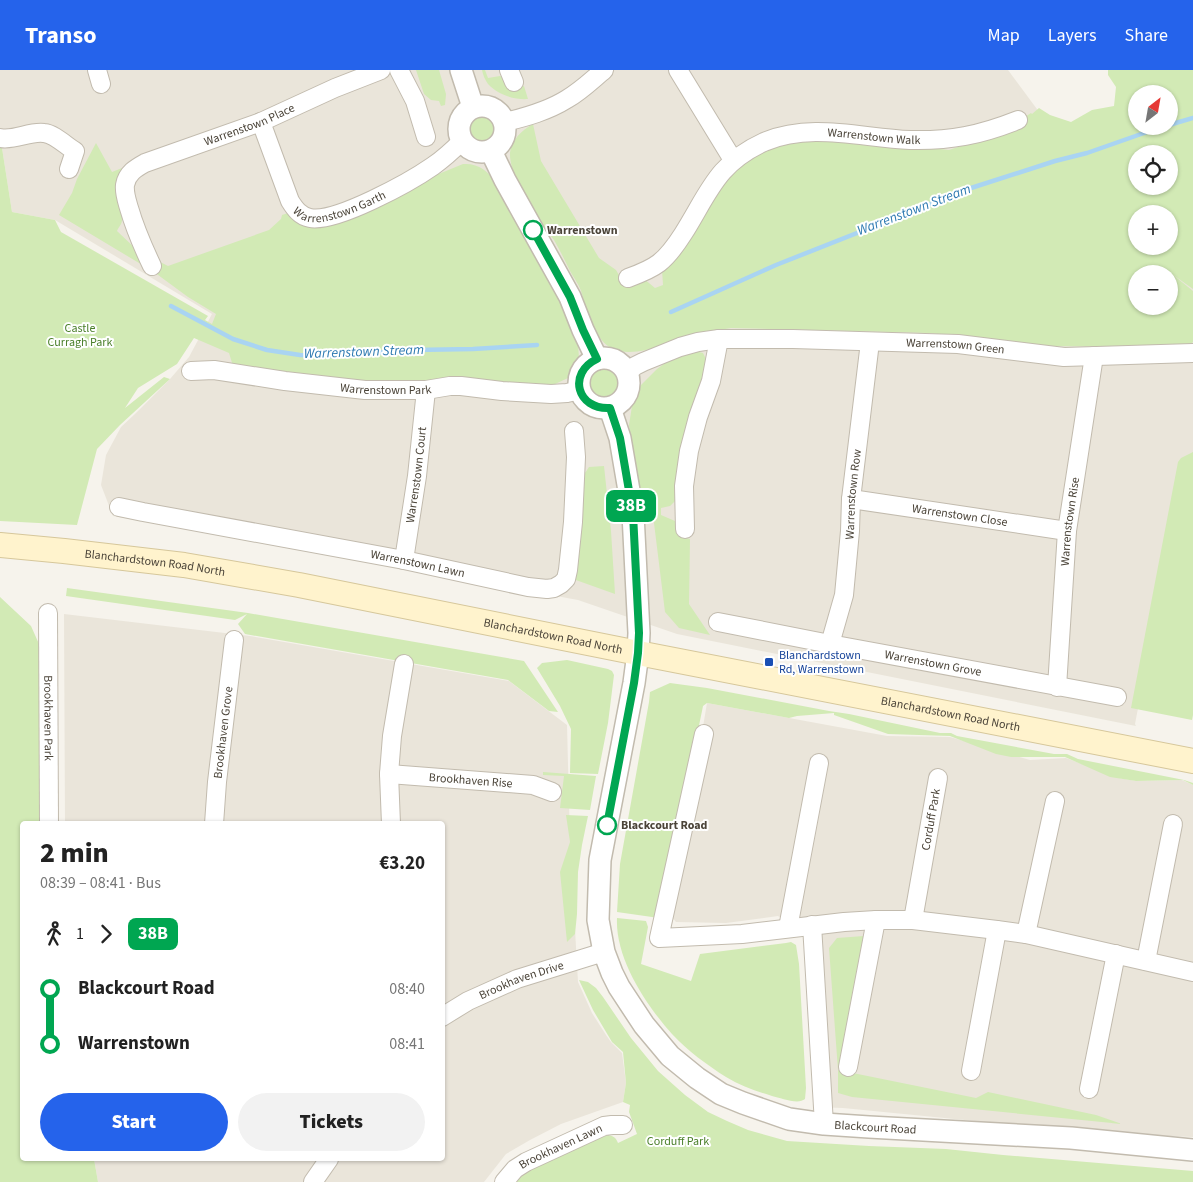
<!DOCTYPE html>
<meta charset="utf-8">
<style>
:root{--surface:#fff;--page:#f2f2f2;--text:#222;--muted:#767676;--accent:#2563eb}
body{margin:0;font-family:"Source Sans 3",sans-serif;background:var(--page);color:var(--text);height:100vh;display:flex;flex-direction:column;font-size:19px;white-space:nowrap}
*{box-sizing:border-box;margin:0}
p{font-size:16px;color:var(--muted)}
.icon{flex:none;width:28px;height:28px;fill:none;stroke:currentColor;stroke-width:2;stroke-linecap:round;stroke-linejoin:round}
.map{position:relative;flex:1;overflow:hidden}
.panel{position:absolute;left:20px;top:751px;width:425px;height:340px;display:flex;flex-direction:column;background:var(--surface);border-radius:5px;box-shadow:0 1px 4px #0004}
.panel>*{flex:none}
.badge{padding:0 10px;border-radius:8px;font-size:18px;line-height:32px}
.needle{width:32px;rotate:31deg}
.controls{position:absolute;left:1128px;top:15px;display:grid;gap:10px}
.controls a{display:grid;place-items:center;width:50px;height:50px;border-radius:50%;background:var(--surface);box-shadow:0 1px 4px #0004;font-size:25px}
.map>.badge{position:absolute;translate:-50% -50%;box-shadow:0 0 0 2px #fff}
.legs{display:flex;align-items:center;gap:8px;height:55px;padding:0 20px;font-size:16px}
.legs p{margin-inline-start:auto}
.overview{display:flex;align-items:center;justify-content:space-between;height:85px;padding:0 20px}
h1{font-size:28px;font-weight:800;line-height:38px}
.button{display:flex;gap:10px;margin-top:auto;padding:10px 20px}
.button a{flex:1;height:58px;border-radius:30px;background:var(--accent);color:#fff;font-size:20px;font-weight:800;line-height:58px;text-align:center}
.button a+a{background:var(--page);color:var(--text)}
ul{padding:0 20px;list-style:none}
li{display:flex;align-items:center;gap:18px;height:55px;font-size:19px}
li i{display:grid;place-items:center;width:8px;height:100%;margin:0 6px;background:currentColor}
li i::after{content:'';width:12px;height:12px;margin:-6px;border:4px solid;border-radius:50%;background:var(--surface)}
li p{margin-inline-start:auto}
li:first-child i{background:linear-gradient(#0000 50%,currentColor 0)}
li:last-child i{background:linear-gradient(currentColor 50%,#0000 0)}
header{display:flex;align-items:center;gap:30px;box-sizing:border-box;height:70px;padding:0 25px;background:var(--accent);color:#fff}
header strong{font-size:24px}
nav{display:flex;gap:28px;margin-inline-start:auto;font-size:18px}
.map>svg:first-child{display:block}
.residential{fill:#eae5da;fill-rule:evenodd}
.green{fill:#d2eab5;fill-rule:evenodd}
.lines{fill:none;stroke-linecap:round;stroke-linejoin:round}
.stream{stroke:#a9d4f2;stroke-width:4.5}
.minor-casing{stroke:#c2bbae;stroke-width:20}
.tertiary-casing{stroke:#c2bbae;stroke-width:24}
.secondary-casing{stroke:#d6c79b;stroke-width:26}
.minor{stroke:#fff;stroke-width:18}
.tertiary{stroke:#fff;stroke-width:21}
.secondary{stroke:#fff3cd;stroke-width:24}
.line-1-casing{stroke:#fff;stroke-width:11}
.line-1{stroke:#00a651;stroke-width:8}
.stop-1-dot{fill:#fff;stroke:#00a651;stroke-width:2.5}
.transit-dot{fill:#1a4fb4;stroke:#fff;stroke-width:2}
.labels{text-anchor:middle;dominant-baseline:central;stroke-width:4;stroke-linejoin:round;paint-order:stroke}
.street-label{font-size:12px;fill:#4b4439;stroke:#fff}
.stop-label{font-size:12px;font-weight:bold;fill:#4b4439;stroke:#fff;text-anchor:start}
.park-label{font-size:12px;fill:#4a7f2a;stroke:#fff}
.transit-label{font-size:12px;fill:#164399;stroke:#fff;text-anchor:start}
.water-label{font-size:14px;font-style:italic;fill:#2e7ab2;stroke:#fff}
</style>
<header>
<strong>Transo</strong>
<nav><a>Map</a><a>Layers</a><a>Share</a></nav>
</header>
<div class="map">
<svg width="1193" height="1112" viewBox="0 0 1193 1112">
<rect width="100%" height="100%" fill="#f6f3ec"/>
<path class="residential" d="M 0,0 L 1008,0 L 1065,77 L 1136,144 L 1136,176 L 1169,176 L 1193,196 L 1193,400 L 1182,409 L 1135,654 L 1136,656 L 677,564 L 578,530 L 113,446 L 101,415 L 106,385 L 121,357 L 136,343 L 170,309 L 189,287 L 212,244 L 55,150 L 12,142 L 2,78 L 0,78 ZM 1136,204 L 1169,204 L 1169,236 L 1136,236 Z
M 64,544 L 250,566 L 509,611 L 567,655 L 570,772 L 578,912 L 592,943 L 606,965 L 611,972 L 622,983 L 626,1013 L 623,1032 L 561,1054 L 530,1070 L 506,1084 L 484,1112 L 98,1112 L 94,1089 L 442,1089 L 442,754 L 65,754 Z
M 707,633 L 887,666 L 950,667 L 1030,690 L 1066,688 L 1119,708 L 1136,711 L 1182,710 L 1193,715 L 1193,1067 L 1097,1063 L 843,1038 L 814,1037 L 806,866 L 778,846 L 726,853 L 676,852 L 671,846 Z"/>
<path class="green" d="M 416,0 L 439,0 L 446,24 L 445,35 L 441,36 L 439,31 L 431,30 L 424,24 Z
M 482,0 L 485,0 L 488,8 L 500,6 L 503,7 L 512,19 L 524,16 L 528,29 C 515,30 498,25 488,14 C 485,10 483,5 482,0 Z
M 1108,0 L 1193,0 L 1193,219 L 1172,204 L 1193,221 L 1193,272 L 1188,276 L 1143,277 L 1045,276 L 929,263 L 731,258 C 721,260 711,261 701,263 C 676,268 637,290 613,279 C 595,271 587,242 582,224 C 580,216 574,208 570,201 C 565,191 560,180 554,170 C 548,162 541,155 535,146 C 526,132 509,100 510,83 C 511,70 522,60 533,54 L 541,91 L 599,188 L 616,200 L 625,215 L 643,208 L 655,218 L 663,215 L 662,200 L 716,118 L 754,84 L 797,68 L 914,76 L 949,80 L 1000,63 L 1031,43 L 1032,44 L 1039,38 L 1050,45 L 1071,52 L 1092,40 L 1114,36 L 1116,17 L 1108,5 ZM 1136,24 L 1169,24 L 1169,56 L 1136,56 ZM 1136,84 L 1169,84 L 1169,116 L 1136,116 ZM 1136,144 L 1169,144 L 1169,176 L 1136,176 ZM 1136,204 L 1169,204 L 1169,236 L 1136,236 Z
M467 59a15 15 0 1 1 30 0a15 15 0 1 1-30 0Z
M 96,73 L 112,102 L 122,98 L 115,118 C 119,125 125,146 121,154 C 120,156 118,158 117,161 L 137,180 L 168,196 L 269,160 L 281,149 L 282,145 L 288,143 L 299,151 L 424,110 L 463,94 C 479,93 487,101 497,113 L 561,232 L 578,274 L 579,288 L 572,303 L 568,308 L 553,315 L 382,315 L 233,296 L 229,283 L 194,268 L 177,294 L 138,318 L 125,338 L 164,307 L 170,309 L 120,355 L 97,379 L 77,455 L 0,451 L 0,78 L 2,78 L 12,142 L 55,150 L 61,162 L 208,246 L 205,250 L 212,254 L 216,244 L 188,227 L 154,202 L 59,145 L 72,123 L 77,109 Z
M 695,281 L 703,283 L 707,291 L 676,430 L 670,436 L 661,438 L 661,445 L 675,451 L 679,466 L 690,469 L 689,534 L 710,565 L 679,558 L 665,542 L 653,445 L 641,433 L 632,381 L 629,355 L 632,336 L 640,316 L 657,299 L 668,291 Z
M587 312a17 17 0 1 1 34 0a17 17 0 1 1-34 0Z
M 1193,382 L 1193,645 L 1192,650 L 1131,638 L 1178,392 L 1181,388 Z
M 604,396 L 611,461 L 615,524 L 573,509 L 583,406 L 589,397 Z
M 67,518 L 248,543 L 524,591 L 558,642 L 549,641 L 508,610 L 245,564 L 238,554 L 247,544 L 235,550 L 66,526 Z
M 0,527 L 31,556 L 39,574 L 39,652 L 42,754 L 22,754 L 22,1089 L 94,1089 L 98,1112 L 0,1112 Z
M 567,590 L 608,599 L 612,601 L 614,605 L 608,653 L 598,704 L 570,703 L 571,659 L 560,636 L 537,598 L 542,593 Z
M 670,613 L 707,618 L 829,641 L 849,644 L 940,663 L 951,663 L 957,666 L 1054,684 L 1067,684 L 1078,689 L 1184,710 L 1193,713 L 1193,715 L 1183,710 L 1136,711 L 1110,707 L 1065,687 L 1011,687 L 996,684 L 950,666 L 888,664 L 834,645 L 834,643 L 797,646 L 789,648 L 707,633 L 703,636 L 702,641 L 659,848 L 617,842 L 620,794 L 649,632 L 650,622 Z
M 543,702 L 596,706 L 590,740 L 560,738 L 564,706 L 543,705 Z
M 566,745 L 588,746 L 582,775 L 578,802 L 577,844 L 575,864 L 567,872 L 560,802 L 570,772 Z
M 617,848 L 646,851 L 648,857 L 641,894 L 691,911 L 700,884 L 786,873 L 791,872 L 796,875 L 799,894 L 806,1018 L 805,1029 C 798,1035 781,1028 772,1026 C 756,1021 741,1016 726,1007 C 707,995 688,981 672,964 C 646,935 615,888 617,848 Z
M 864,866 L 838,1000 L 976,1028 L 988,1022 L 1096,1045 L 1122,1054 L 852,1027 L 838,1023 L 838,1000 L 829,878 L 837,868 Z
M 579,910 L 588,912 L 596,918 L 603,927 L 631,968 L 658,1001 L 685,1025 L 708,1042 L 727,1051 L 748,1060 L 787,1071 L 869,1076 L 946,1079 L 1003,1085 L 1193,1101 L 1193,1112 L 514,1112 C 525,1101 537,1096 551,1089 C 569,1080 589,1072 608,1065 C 614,1066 616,1068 618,1073 L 637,1064 L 629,1042 L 630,1035 L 623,1032 L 626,1013 L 623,982 L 612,972 L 593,940 Z"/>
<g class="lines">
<path class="stream" d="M 1169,55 L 1193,48
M 171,236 L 233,269 L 267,280 L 300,285 L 332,286 L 414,280 L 473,279 L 537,275
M 671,242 L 776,195 L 971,118 L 1055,91 L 1087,83 L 1164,56"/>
<g class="minor-casing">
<g id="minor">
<path d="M 97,0 L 101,14"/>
<path d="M 399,0 L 415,31 L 426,67"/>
<path d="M 509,0 L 514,12"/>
<path d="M 678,0 L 733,90"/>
<path id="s1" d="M 261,52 L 290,131 C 295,139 300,146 310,148 C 336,153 410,112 433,96 C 443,89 453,80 462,71"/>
<path d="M 505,52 C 526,47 548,41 567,29 C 581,21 592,10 604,0"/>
<path d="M 0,68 C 15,71 29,61 44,63 C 55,64 66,76 75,81 L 69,99"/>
<path id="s2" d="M 152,196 C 143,177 135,159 129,138 C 127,131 124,123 125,115 C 127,103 136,98 145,93 L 261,52 L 335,18 L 381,0"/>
<path id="s3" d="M 628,208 C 639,204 650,200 659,193 C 669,185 676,175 683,164 C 709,123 716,94 764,72 C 811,52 861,68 910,70 C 951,71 980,65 1018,50"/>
<path id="s4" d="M 191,301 L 214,300 L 285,311 L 365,320 L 426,320 L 450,316 L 461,316 L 502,321 L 551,324 L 567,323 L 580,320"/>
<path id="s5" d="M 627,303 L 635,296 L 643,292 L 680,277 L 698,272 L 719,269 L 793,269 L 958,274 L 1064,287 L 1193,283"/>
<path id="s6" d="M 851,429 L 1067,461"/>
<path id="s7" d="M 119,437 L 143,442 L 404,490 L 528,517 L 547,519 L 554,518 L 561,514 L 566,509 L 568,500 L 573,452 L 576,387 L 574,361"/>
<path d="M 685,459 L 684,416 L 689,381 L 698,347 L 711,311 L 719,269"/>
<path id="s8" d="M 404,490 L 417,406 L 426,320"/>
<path id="s9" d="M 48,543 L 49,754"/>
<path id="s10" d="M 718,552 L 830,574 L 1117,627"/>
<path id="s11" d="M 830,574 L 844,525 L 850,461 L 851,429 L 870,272"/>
<path id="s12" d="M 1057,617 L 1067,461 L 1094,286"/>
<path d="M 704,664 L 659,868 L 742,864 L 844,852 L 876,850 L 913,850 L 997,860 L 1026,864 L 1193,902"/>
<path id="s13" d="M 389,704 L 533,715 L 552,722"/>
<path id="s14" d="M 214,754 L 217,712 L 234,570"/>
<path d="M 391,754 L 389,704 L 392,666 L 404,594"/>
<path id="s15" d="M 913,850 L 938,708"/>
<path d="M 812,855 L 824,1054"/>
<path d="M 788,858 L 819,693"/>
<path d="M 1026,864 L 1055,731"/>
<path d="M 1146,891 L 1173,754"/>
<path id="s16" d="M 442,947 L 468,931 L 517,909 L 604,882"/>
<path d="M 848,997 L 876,850"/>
<path d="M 971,1001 L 997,860"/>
<path d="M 1089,1019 L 1116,884"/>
<path d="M 313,1112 L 329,1089"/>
<path id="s17" d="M 504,1112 L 515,1099 L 526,1092 L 604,1056 L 612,1055 L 623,1055"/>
</g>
</g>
<g class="tertiary-casing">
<g id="tertiary">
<path d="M 461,0 L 473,37"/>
<circle cx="482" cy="59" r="23"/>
<path d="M 491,81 L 505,110 L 570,227 L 583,260 L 597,289"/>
<circle cx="604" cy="313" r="25"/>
<path id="s18" d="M 610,338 L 620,368 L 633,444 L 639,563 L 638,583 L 634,613 L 600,790 L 598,850 L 604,882 L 612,903 L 619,917 L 644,955 L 670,986 L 697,1008 L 721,1024 L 743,1033 L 789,1049 L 824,1054 L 869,1057 L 1071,1068 L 1193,1080"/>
</g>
</g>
<g class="secondary-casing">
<g id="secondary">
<path id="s19" d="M 0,475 L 64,481 L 184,495 L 299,515 L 638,583 L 1193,691"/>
</g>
</g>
<use href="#minor" class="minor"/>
<use href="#tertiary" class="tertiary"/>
<use href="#secondary" class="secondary"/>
</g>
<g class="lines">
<g class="line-1-casing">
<path id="line-1" d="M 533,160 L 570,227 L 583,260 L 597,289 C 567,303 577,340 610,338 L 620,368 L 633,444 L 639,563 L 638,583 L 634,613 L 607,755"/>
</g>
<use href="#line-1" class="line-1"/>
</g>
<g class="stop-1-dot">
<circle cx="533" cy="160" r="9"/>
<circle cx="607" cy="755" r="9"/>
</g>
<rect class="transit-dot" x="764" y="587" width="10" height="10" rx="2.5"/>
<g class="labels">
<g class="street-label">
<text stroke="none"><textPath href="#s2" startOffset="228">Warrenstown Place</textPath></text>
<text stroke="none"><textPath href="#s3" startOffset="309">Warrenstown Walk</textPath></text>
<text stroke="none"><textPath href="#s1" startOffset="142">Warrenstown Garth</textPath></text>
<text stroke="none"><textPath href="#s5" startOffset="336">Warrenstown Green</textPath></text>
<text stroke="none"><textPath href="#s4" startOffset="196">Warrenstown Park</textPath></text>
<text stroke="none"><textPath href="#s8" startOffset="86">Warrenstown Court</textPath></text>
<text stroke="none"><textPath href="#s11" startOffset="152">Warrenstown Row</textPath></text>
<text stroke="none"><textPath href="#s6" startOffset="110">Warrenstown Close</textPath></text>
<text stroke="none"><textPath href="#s12" startOffset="166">Warrenstown Rise</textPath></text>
<text stroke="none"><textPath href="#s19" startOffset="156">Blanchardstown Road North</textPath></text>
<text stroke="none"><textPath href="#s7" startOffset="304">Warrenstown Lawn</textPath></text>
<text stroke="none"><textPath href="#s19" startOffset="561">Blanchardstown Road North</textPath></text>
<text stroke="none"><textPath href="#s10" startOffset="219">Warrenstown Grove</textPath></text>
<text stroke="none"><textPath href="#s19" startOffset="966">Blanchardstown Road North</textPath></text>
<text stroke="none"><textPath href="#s9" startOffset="105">Brookhaven Park</textPath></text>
<text stroke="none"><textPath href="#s14" startOffset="92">Brookhaven Grove</textPath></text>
<text stroke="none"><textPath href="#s13" startOffset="82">Brookhaven Rise</textPath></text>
<text stroke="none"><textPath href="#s15" startOffset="102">Corduff Park</textPath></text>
<text stroke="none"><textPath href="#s16" startOffset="88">Brookhaven Drive</textPath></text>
<text stroke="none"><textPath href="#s18" startOffset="898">Blackcourt Road</textPath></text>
<text stroke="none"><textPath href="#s17" startOffset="68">Brookhaven Lawn</textPath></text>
</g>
<g class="stop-label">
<text x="547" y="160">Warrenstown</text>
<text x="621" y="755">Blackcourt Road</text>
</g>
<g class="park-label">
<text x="80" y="258">Castle<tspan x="80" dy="14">Curragh Park</tspan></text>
<text x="678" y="1071">Corduff Park</text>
</g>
<g class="transit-label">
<text x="779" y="585">Blanchardstown<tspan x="779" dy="14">Rd, Warrenstown</tspan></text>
</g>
<g class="water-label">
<text transform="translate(914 140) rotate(-21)">Warrenstown Stream</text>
<text transform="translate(364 282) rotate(-2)">Warrenstown Stream</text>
</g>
</g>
</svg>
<div class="controls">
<a><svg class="needle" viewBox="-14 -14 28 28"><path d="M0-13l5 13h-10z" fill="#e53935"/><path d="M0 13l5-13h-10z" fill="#767676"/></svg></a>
<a><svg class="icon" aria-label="locate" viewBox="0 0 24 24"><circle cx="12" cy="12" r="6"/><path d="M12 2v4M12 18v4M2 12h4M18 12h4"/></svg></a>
<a>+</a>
<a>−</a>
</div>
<b class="badge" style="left:631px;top:436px;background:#00a651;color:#fff">38B</b>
<section class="panel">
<div class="overview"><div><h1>2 min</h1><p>08:39 – 08:41 · Bus</p></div><b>€3.20</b></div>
<div class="legs"><svg class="icon" aria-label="walk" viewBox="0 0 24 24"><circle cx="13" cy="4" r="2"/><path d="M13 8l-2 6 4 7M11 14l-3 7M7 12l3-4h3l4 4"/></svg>1<svg class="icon" aria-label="forward" viewBox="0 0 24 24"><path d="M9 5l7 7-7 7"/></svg><b class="badge" style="background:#00a651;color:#fff">38B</b></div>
<ul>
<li><i style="color:#00a651"></i><b>Blackcourt Road</b><p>08:40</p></li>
<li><i style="color:#00a651"></i><b>Warrenstown</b><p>08:41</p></li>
</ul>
<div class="button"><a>Start</a><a>Tickets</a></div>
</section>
</div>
